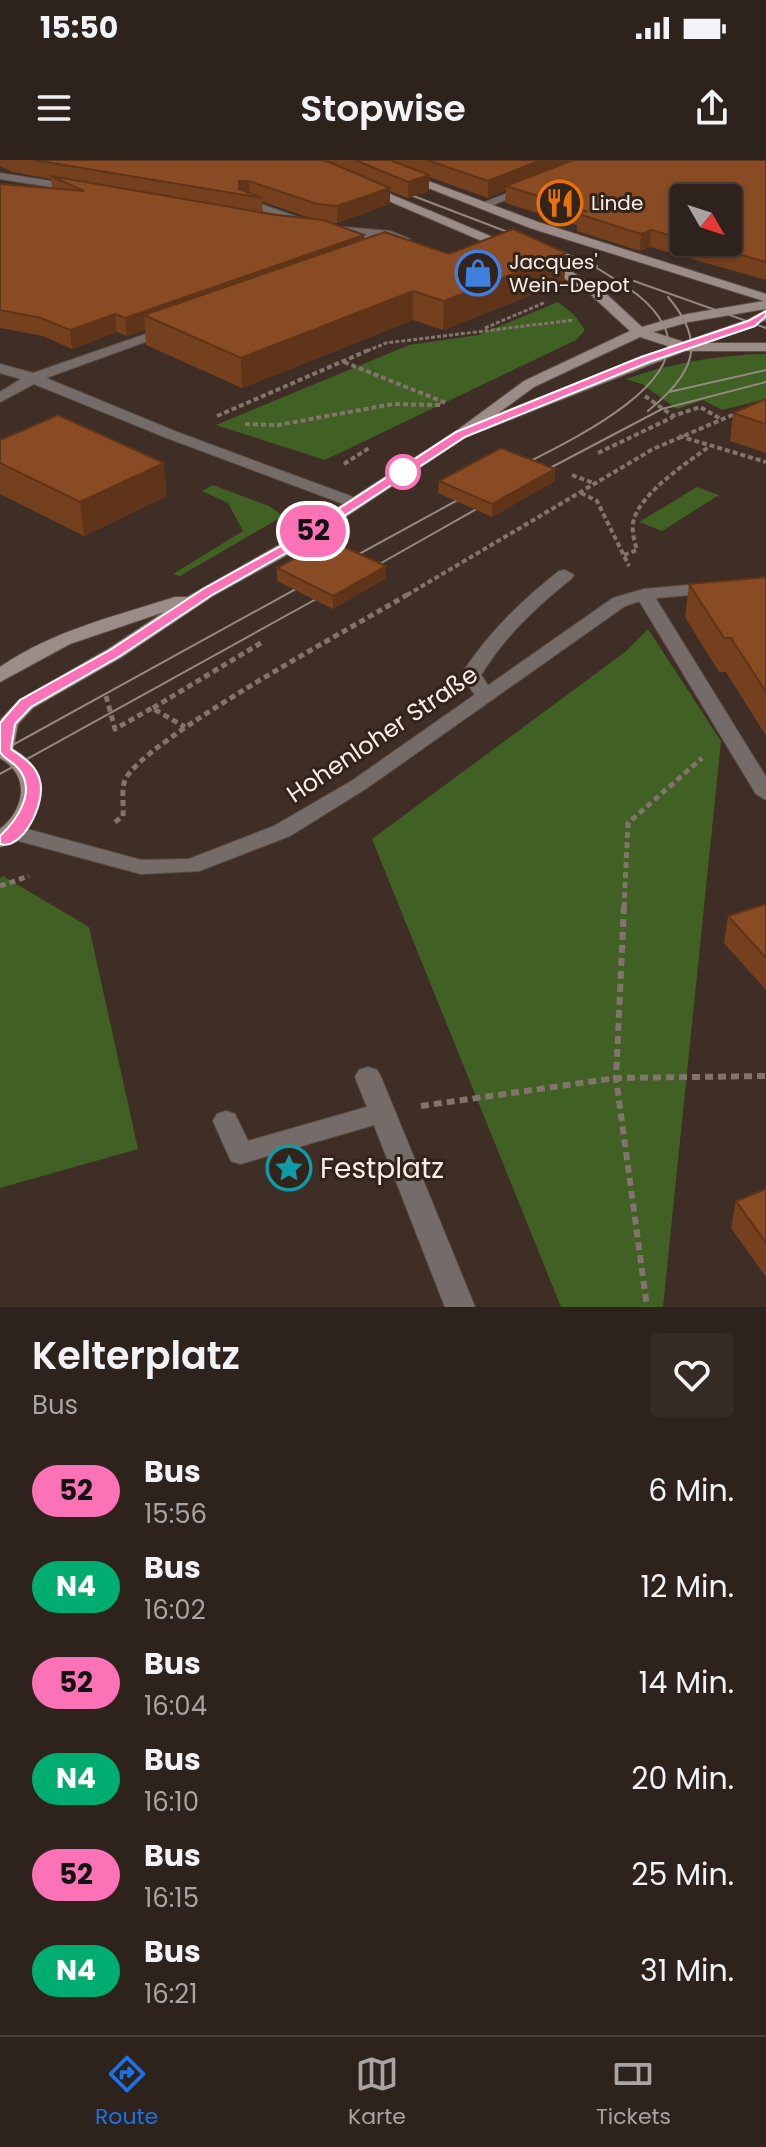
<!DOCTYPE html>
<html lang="de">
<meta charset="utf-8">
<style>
:root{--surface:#2e221c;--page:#362a25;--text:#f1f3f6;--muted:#a7a4a3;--line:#493f3b;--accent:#1a73e8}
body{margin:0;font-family:Poppins,sans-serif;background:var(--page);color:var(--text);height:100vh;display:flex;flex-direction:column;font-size:30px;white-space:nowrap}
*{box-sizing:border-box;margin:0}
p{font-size:26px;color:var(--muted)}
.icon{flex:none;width:44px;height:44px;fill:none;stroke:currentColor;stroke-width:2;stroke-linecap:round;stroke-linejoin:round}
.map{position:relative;height:1147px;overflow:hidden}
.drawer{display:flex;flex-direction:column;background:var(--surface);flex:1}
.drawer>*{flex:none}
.badge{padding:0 16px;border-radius:26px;font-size:28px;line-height:52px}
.needle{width:52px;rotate:129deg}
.controls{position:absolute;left:670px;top:24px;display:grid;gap:16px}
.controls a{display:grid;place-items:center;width:72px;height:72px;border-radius:8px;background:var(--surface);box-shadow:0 2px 6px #0004,0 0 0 2px var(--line);font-size:40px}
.map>.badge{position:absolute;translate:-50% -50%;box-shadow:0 0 0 4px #fff}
.round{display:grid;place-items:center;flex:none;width:84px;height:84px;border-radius:8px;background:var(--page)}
.overview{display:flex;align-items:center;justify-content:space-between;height:136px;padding:0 32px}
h1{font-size:38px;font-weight:600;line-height:60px}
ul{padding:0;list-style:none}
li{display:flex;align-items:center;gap:24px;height:96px;padding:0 32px}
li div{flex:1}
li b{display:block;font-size:30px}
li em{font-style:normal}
li .badge{min-width:88px;font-weight:700;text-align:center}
.status{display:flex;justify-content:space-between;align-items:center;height:56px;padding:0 40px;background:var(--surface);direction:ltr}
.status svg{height:22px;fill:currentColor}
header{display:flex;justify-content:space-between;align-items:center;height:104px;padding:0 32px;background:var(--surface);font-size:36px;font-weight:600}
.menu{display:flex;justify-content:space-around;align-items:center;height:112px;border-top:2px solid var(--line);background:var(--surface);font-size:22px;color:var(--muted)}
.menu a{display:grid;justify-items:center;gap:4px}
.menu .selected{color:var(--accent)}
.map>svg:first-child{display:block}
.green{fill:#416023}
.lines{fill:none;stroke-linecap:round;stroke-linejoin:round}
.service-casing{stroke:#5c4d44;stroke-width:2}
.minor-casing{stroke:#5c4d44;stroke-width:2}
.secondary-casing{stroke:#5c4d44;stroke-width:2}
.path-far3{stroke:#82746c;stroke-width:3;stroke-dasharray:4 2;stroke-linecap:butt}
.path-far2{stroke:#82746c;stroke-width:4;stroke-dasharray:5 3;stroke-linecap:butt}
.path-far1{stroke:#82746c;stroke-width:5;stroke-dasharray:6 4;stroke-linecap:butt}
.path{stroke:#82746c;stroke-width:6;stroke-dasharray:8 5;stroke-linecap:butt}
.service{fill:#756c69;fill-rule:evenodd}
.minor{fill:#756c69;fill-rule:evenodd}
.secondary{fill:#9b8c88;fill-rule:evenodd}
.tram{stroke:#958880;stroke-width:2}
.wall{fill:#75401e;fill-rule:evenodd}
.shaded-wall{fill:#5f3418}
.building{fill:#884b23;stroke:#5f3418;stroke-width:2}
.line{fill:#fc72b6;stroke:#fff;stroke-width:2}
.stop-dot{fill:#fff;stroke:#fc72b6;stroke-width:4}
.labels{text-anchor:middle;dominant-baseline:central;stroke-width:6;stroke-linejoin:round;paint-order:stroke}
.far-poi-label{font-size:20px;fill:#f9eee8;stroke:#33241b;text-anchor:start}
.street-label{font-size:24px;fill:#f9eee8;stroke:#33241b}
.near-poi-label{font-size:28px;fill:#f9eee8;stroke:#33241b;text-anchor:start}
</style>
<div class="status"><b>15:50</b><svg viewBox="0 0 49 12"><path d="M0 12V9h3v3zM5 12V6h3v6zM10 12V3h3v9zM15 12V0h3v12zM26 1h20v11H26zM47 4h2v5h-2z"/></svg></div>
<header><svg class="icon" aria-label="menu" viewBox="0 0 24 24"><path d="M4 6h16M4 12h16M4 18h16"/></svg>Stopwise<svg class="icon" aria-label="share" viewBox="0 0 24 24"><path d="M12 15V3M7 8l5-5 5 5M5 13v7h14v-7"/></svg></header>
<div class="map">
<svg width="766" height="1147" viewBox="0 0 766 1147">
<rect width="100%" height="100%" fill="#3e2e25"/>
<path class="green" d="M 558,142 L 575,156 L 585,170 L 576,180 L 325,300 L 216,265 L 409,185 L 478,175 Z
M 766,194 L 766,239 L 722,250 L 703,240 L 677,249 L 642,224 L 626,219 C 671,203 718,195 766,194 Z
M 213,325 L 269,346 L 283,356 L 180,416 L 173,414 L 243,371 L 228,343 L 202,331 Z
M 697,327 L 719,335 L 662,371 L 639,362 Z
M 648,469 L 721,581 L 663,1147 L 561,1147 L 372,679 L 625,492 Z
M 3,716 L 89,767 L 138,989 L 0,1028 L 0,718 Z"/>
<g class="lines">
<g class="service-casing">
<path id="service" d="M 242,40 L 250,40 L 317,64 L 307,67 L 242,44 Z
M 565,410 L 574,415 L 571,419 C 536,447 505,476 481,515 L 496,537 L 486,543 L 479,541 L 461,515 C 488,473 520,442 559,411 Z
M 644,429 L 653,434 L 766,617 L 766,640 L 756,634 L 635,434 Z
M 368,907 L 377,910 L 381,917 L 475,1147 L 445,1147 L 374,965 L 240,1004 L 231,1001 L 213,961 L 217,954 L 226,951 L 235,954 L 248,981 L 367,947 L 355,917 L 359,910 Z"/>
</g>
<g class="minor-casing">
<path id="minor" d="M 0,13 L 76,25 L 82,28 L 76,31 L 0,19 Z
M 530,24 L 536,27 L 534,29 L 485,48 L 475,46 Z
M 333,66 L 390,71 L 410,79 L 404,83 L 329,73 L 327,70 Z
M 166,167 L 178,170 L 46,218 L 177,272 L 361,340 L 361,346 L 349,346 L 167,278 L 34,224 L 0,242 L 0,232 L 21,219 L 0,213 L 0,204 L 33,213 Z
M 766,418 L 766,428 L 646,439 L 625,446 L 367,628 L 290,676 L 199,711 L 141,714 L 4,677 L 1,672 L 12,665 L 141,700 L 189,699 L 274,666 L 353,620 L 613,438 L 644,429 Z"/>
</g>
<g class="secondary-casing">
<path id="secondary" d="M 357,0 L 372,0 L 538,62 L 766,134 L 766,149 L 689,162 L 653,172 L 684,182 L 747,160 L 766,150 L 766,160 L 708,183 L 766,183 L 766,191 L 685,191 L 484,270 L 475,271 L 296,390 L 213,436 L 122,497 L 33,548 L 18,564 L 13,589 C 47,608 49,640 25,669 C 18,677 11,684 0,687 L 0,669 C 25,649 31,616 0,598 L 1,559 L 19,540 L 108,489 L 164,452 L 70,484 L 0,522 L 0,507 C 52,471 115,456 175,437 L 187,437 L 284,382 L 456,271 L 524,221 L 630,171 L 591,135 L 554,112 L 363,30 L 363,26 L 371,26 L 562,106 L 601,129 L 642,167 L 687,154 L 764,141 L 530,68 ZM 640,177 L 671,187 L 497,254 L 534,227 Z"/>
</g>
<path class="path-far3" d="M 485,168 L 546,142
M 367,191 L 386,183 L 574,160"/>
<path class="path-far2" d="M 344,202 L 446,243
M 645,236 L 673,256 L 700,247 L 721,259
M 217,256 L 371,189
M 245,264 L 278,265 L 393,244 L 441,245
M 679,276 L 766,302
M 598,293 L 673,257
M 344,304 L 369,288
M 572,315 L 593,323
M 581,333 L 597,341 L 629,406
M 624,395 L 637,390 C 634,380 631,369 634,359 C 642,332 688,302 710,286
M 407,435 L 653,289 L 737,253"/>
<path class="path-far1" d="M 106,536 L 115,569 L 152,548 L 185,567
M 153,548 L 264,481
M 115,662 L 123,656 C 124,646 121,629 125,620 C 144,579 361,463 410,433
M 0,726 L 29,716
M 624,748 L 628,663 L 702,598"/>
<path class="path" d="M 624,746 L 616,918 L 647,1147
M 421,946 L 616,918 L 766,916"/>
<use href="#service" class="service"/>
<use href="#minor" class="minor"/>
<use href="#secondary" class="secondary"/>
<path class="tram" d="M 395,29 L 597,106
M 634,121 L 766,168
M 669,232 L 766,210
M 648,251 C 692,214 709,185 668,137
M 511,311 C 552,289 695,227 664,166 C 649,136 615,120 589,103
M 531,318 L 662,249 L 766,222
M 339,405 L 476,330
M 360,415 L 496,338
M 0,592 L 314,419
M 0,614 L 336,428"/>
</g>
<path class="wall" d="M 0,0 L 766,0 L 766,120 L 650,87 L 640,91 L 577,71 L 577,65 L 505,43 L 506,30 L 488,38 L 429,17 L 429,31 L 408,38 L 390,31 L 390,44 L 337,63 L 329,62 L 364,79 L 449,94 L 566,93 L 564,122 L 443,170 L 413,160 L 242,228 L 146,185 L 145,170 L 127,176 L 117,172 L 72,189 L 43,176 L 0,168 L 0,24 L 52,28 L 51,19 L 12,12 L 0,6 ZM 684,38 L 728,82 L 684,82 ZM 262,41 L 272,45 L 310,58 L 263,52 Z
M 766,239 L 766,293 L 730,281 L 733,253 Z
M 0,280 L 167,336 L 84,376 L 0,334 Z
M 555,309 L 555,321 L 492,357 L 438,333 L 439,321 Z
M 386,406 L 386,418 L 333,449 L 277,421 L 277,408 Z
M 766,417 L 766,576 L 726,512 L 719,512 L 685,457 L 689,424 Z
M 766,744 L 766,830 L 724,783 L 728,756 Z
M 766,1029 L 766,1117 L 731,1068 L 736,1041 Z"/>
<path class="shaded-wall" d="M 541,0 L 580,0 L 506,26 L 506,30 L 488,38 L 488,21 Z
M 429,15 L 429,31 L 408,38 L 408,22 Z
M 239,21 L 249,21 L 250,36 L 239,34 Z
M 390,28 L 390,44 L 337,63 L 337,46 Z
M 651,70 L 650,87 L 640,91 L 641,74 Z
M 364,75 L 364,92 L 144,155 L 145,170 L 127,176 L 125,158 Z
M 566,93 L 564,122 L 443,170 L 444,141 Z
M 413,131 L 413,160 L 242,228 L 241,198 Z
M 115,154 L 117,172 L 72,189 L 70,170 Z
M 164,303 L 167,336 L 84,376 L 80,342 Z
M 555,309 L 555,321 L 492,357 L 492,344 Z
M 386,406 L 386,418 L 333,449 L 333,436 Z"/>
<path class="building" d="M 34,0 L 324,0 L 390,28 L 337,46 L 317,44 L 249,21 L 239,21 L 239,29 L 262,38 Z
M 355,0 L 390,0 L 429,15 L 408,22 Z
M 427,0 L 541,0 L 488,21 Z
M 573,0 L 766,0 L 766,102 L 695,82 L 728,82 L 728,38 L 684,38 L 684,79 L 651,70 L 641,74 L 578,54 L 586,51 L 506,26 Z
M 51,16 L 276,55 L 323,60 L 364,75 L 125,158 L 115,154 L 70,170 L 41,158 L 0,150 L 0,24 L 84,31 Z
M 513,69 L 566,93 L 444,141 L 413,131 L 241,198 L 144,155 L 385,72 L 449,94 Z
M 766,239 L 766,264 L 733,253 Z
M 58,255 L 164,303 L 80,342 L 0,303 L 0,280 Z
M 501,288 L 555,309 L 492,344 L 439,321 Z
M 329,380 L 386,406 L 333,436 L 277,408 Z
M 766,417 L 766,532 L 731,478 L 724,478 L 689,424 Z
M 766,744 L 766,798 L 728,756 Z
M 766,1029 L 766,1083 L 736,1041 Z"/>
<path class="line" d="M 766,151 L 766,156 L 755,166 L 649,202 L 465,277 L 295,388 L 212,435 L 120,496 L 31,547 L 15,564 L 11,589 C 23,597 37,606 40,621 C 46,644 22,691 0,684 L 0,676 C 15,662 40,630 16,606 C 10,600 1,597 0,591 L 0,563 L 20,540 L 110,490 L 203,429 L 286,383 L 456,272 L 641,197 L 748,161 Z"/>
<defs>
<g id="restaurant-ring" transform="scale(2.3)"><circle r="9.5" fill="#33241b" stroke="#e8710a" stroke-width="1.5"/><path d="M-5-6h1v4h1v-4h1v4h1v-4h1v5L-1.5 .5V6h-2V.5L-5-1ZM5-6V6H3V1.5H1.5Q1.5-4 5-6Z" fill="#e8710a"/></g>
<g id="shop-ring" transform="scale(2.3)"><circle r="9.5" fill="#33241b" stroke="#3f7fe0" stroke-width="1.5"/><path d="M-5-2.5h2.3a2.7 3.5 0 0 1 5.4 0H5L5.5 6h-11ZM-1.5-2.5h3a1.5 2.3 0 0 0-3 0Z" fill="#3f7fe0"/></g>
<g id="sight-ring" transform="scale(2.3)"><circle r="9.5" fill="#33241b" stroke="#0f9aa8" stroke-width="1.5"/><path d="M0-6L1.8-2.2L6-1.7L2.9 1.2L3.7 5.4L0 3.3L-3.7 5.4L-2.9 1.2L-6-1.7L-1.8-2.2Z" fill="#0f9aa8"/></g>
</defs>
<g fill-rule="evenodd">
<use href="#restaurant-ring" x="560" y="43"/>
<use href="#shop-ring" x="478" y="113"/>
<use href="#sight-ring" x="289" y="1008"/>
</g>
<circle class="stop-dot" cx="403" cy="312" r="16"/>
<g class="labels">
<g class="far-poi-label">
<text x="591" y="43">Linde</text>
<text x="509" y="102">Jacques'<tspan x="509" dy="23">Wein-Depot</tspan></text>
</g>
<g class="street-label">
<text transform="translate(382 574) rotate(-34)">Hohenloher Straße</text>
</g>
<g class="near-poi-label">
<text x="320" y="1008">Festplatz</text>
</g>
</g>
</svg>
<div class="controls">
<a><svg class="needle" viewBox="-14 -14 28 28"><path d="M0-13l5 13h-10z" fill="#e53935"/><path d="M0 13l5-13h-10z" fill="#a7a4a3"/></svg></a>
</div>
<b class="badge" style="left:313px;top:371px;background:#fc72b6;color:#111">52</b>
</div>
<section class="drawer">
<div class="overview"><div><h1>Kelterplatz</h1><p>Bus</p></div><a class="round"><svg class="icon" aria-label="heart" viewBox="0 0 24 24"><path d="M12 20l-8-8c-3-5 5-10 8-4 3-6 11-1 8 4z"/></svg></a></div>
<ul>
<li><span class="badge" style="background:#fc72b6;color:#111">52</span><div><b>Bus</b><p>15:56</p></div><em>6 Min.</em></li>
<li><span class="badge" style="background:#00ad70;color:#fff">N4</span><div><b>Bus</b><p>16:02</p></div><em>12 Min.</em></li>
<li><span class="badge" style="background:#fc72b6;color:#111">52</span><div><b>Bus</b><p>16:04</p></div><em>14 Min.</em></li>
<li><span class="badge" style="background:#00ad70;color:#fff">N4</span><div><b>Bus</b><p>16:10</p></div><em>20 Min.</em></li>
<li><span class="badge" style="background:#fc72b6;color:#111">52</span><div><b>Bus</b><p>16:15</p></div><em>25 Min.</em></li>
<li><span class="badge" style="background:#00ad70;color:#fff">N4</span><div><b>Bus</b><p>16:21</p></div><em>31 Min.</em></li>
</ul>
</section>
<nav class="menu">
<a class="selected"><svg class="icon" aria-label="directions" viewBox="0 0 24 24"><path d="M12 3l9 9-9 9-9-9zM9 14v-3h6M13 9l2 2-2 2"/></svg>Route</a>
<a><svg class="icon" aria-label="map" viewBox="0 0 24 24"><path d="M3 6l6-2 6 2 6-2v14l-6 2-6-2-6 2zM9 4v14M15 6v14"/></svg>Karte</a>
<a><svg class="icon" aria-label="tickets" viewBox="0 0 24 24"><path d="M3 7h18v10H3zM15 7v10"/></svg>Tickets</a>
</nav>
